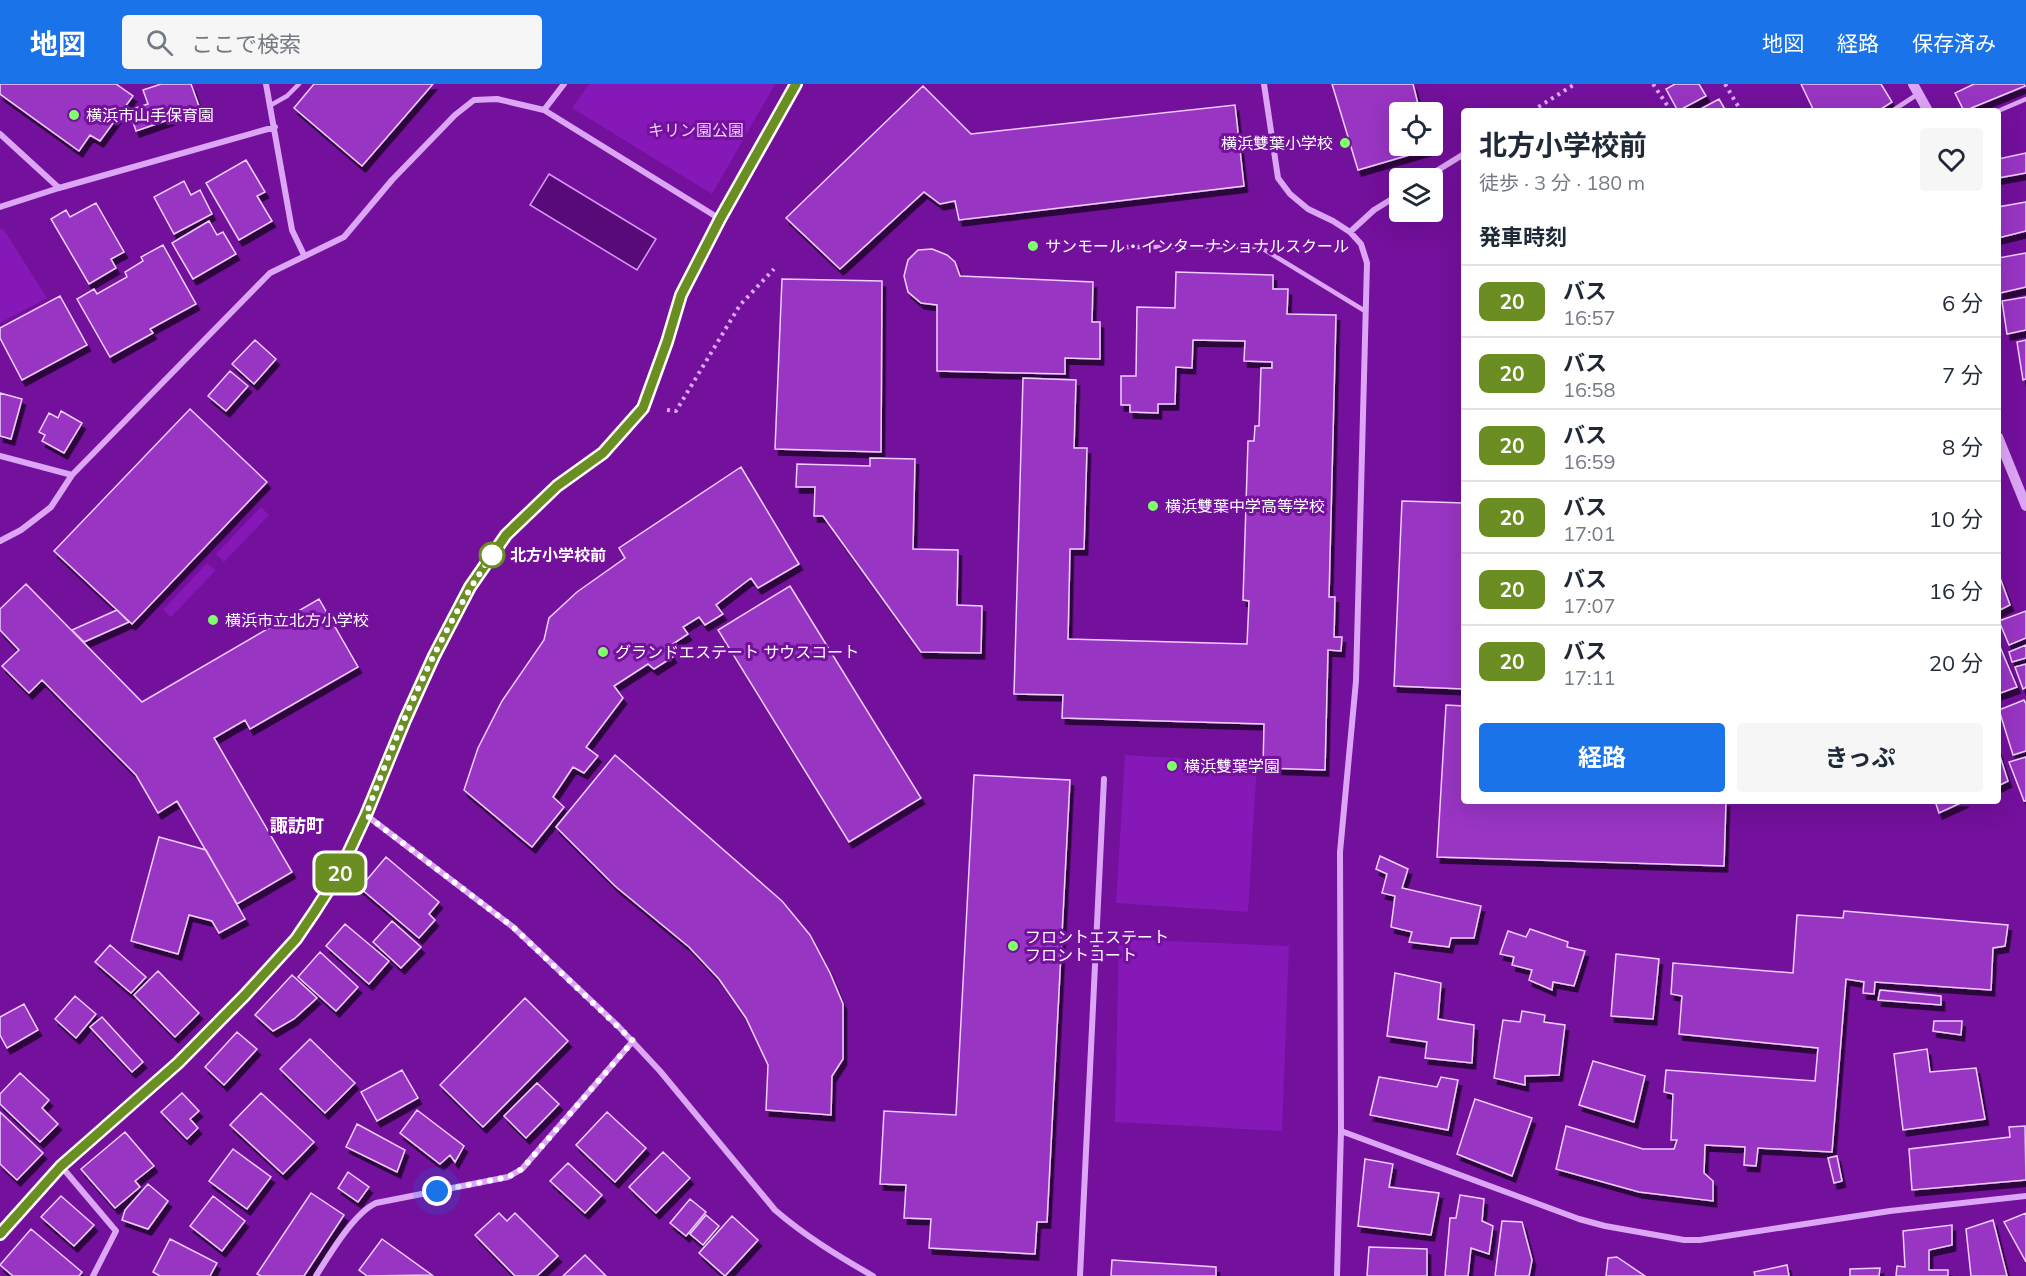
<!DOCTYPE html>
<html lang="ja">
<meta charset="utf-8">
<style>
:root{--surface:#fff;--page:#f6f6f7;--text:#1f2937;--muted:#747a83;--line:#e0e1e3;--accent:#1a73e8}
body{margin:0;font-family:Mulish,"Noto Sans JP",sans-serif;background:var(--page);color:var(--text);height:100vh;display:flex;flex-direction:column;font-size:22px;white-space:nowrap}
*{box-sizing:border-box;margin:0}
p{font-size:20px;color:var(--muted)}
.icon{flex:none;width:33px;height:33px;fill:none;stroke:currentColor;stroke-width:2;stroke-linecap:round;stroke-linejoin:round}
.map{position:relative;flex:1;overflow:hidden}
.panel{position:absolute;left:1461px;top:24px;width:540px;height:696px;display:flex;flex-direction:column;background:var(--surface);border-radius:6px;box-shadow:0 6px 24px #0002}
.panel>*{flex:none}
.badge{padding:0 12px;border-radius:9px;font-size:21px;line-height:39px}
.controls{position:absolute;left:1389px;top:18px;display:grid;gap:12px}
.controls a{display:grid;place-items:center;width:54px;height:54px;border-radius:6px;background:var(--surface);box-shadow:0 6px 24px #0002;font-size:30px}
.you{position:absolute;width:30px;height:30px;margin:-15px;border:4px solid #fff;border-radius:50%;background:#1a73e8;box-shadow:0 0 0 9px #1a73e833}
.map>.badge{position:absolute;translate:-50% -50%;box-shadow:0 0 0 3px #fff}
h2{padding:0 18px;font-size:22px;line-height:54px}
.round{display:grid;place-items:center;flex:none;width:63px;height:63px;border-radius:6px;background:var(--page)}
.head{display:flex;align-items:center;justify-content:space-between;height:102px;padding:0 18px}
h1{font-size:28px;font-weight:700;line-height:45px}
.primary-button{display:flex;gap:12px;margin-top:auto;padding:12px 18px}
.primary-button a{flex:1;height:69px;border-radius:6px;background:var(--accent);color:#fff;font-size:24px;font-weight:700;line-height:69px;text-align:center}
.primary-button a+a{background:var(--page);color:var(--text)}
ul{padding:0;list-style:none}
li{display:flex;align-items:center;gap:18px;height:72px;padding:0 18px;border-top:2px solid var(--line)}
li div{flex:1}
li b{display:block;font-size:22px}
li em{font-style:normal}
li .badge{min-width:66px;font-weight:700;text-align:center}
header{display:flex;align-items:center;gap:36px;box-sizing:border-box;height:84px;padding:0 30px;background:var(--accent);color:#fff}
header strong{font-size:28px}
nav{display:flex;gap:33px;margin-inline-start:auto;font-size:21px}
.search{width:420px;height:54px;background:var(--page);display:flex;align-items:center;gap:15px;box-sizing:border-box;padding:0 21px;border-radius:6px;color:var(--muted);font-size:22px}
.map>svg:first-child{display:block}
.green{fill:#8618b7}
.water{fill:#580a78;stroke:#d997f8;stroke-width:1.5}
.building{fill:#9834c3;stroke:#efcefe;stroke-width:1.5;filter:url(#shadow)}
.lines{fill:none;stroke-linecap:round;stroke-linejoin:round}
.path{stroke:#dca5f5;stroke-width:4;stroke-dasharray:3 4.5;stroke-linecap:butt}
.service{stroke:#dca5f5;stroke-width:4.5}
.minor{stroke:#dca5f5;stroke-width:6}
.tertiary{stroke:#dca5f5;stroke-width:10}
.line-casing{stroke:#fff;stroke-width:14}
.line{stroke:#6b8e23;stroke-width:9}
.walk{stroke:#fff;stroke-width:6;stroke-dasharray:0 10.8}
.poi-dot{fill:#7fff69;stroke:#73109c;stroke-width:2}
.stop-dot{fill:#fff;stroke:#6b8e23;stroke-width:3}
.labels{text-anchor:middle;dominant-baseline:central;stroke-width:6;stroke-linejoin:round;paint-order:stroke}
.poi-label{font-size:16px;fill:#fff;stroke:#73109c;text-anchor:start}
.park-label{font-size:16px;fill:#efcefe;stroke:#73109c}
.stop-label{font-size:16px;font-weight:bold;fill:#fff;stroke:#73109c;text-anchor:start}
.neighbourhood-label{font-size:18px;font-weight:bold;fill:#fff;stroke:#73109c}
</style>
<header>
<strong>地図</strong>
<div class="search"><svg class="icon" aria-label="search" viewBox="0 0 24 24"><circle cx="10" cy="10" r="6"/><path d="M15 15l6 6"/></svg>ここで検索</div>
<nav><a>地図</a><a>経路</a><a>保存済み</a></nav>
</header>
<div class="map">
<svg width="2026" height="1192" viewBox="0 0 2026 1192">
<defs>
<filter id="shadow"><feDropShadow dx="3.5" dy="6" stdDeviation="0" flood-color="#0009"/></filter>
</defs>
<rect width="100%" height="100%" fill="#73109c"/>
<path class="green" d="M 589,0 L 775,0 L 712,110 L 572,24 Z
M 0,145 L 4,146 L 47,214 L 0,239 Z
M 261,423 L 269,431 L 224,478 L 216,470 Z
M 207,479 L 216,486 L 171,533 L 163,526 Z
M 1125,671 L 1257,679 L 1248,828 L 1116,819 Z
M 1119,855 L 1289,862 L 1282,1047 L 1115,1038 Z"/>
<path class="water" d="M 549,90 L 656,155 L 637,186 L 530,121 Z"/>
<path class="building" d="M 0,0 L 116,0 L 133,12 L 100,57 L 90,51 L 79,67 L 0,10 Z
M 161,0 L 191,0 L 200,25 L 136,47 L 129,26 L 148,20 L 143,6 Z
M 314,0 L 433,0 L 362,82 L 294,24 Z
M 1332,0 L 1413,0 L 1420,28 L 1400,28 L 1400,62 L 1429,62 L 1430,65 L 1358,86 Z
M 1675,0 L 1699,0 L 1706,12 L 1678,27 L 1666,5 Z
M 1801,0 L 1881,0 L 1892,18 L 1878,27 L 1814,27 Z
M 1974,0 L 2024,0 L 2025,2 L 1964,27 L 1955,9 Z
M 923,2 L 971,50 L 1235,21 L 1244,102 L 959,136 L 955,117 L 940,120 L 924,108 L 840,185 L 786,134 Z
M 1719,15 L 1726,27 L 1697,27 Z
M 2026,69 L 2026,89 L 1998,94 L 1998,75 Z
M 246,76 L 265,108 L 257,112 L 272,137 L 239,156 L 206,99 Z
M 184,97 L 191,111 L 200,106 L 212,130 L 174,150 L 154,113 Z
M 2026,118 L 2026,147 L 1998,154 L 1998,123 Z
M 96,119 L 124,168 L 111,175 L 116,184 L 89,200 L 51,135 L 66,126 L 70,133 Z
M 209,137 L 217,151 L 223,148 L 236,170 L 193,195 L 172,159 Z
M 163,161 L 196,220 L 150,245 L 153,249 L 110,273 L 77,215 L 94,205 L 97,210 L 127,193 L 125,188 L 143,177 L 141,173 Z
M 932,165 L 947,171 L 955,178 L 960,192 L 1093,198 L 1092,238 L 1100,238 L 1100,275 L 1065,274 L 1065,290 L 937,287 L 937,221 L 921,219 L 908,208 L 904,192 L 908,176 L 918,166 Z
M 2026,169 L 2026,203 L 2000,209 L 1998,174 Z
M 1176,188 L 1273,191 L 1273,205 L 1288,205 L 1287,230 L 1336,231 L 1329,513 L 1335,513 L 1334,553 L 1342,553 L 1341,567 L 1328,566 L 1325,686 L 1263,684 L 1264,640 L 1062,634 L 1063,611 L 1014,610 L 1023,294 L 1076,296 L 1074,364 L 1087,364 L 1084,465 L 1070,465 L 1068,555 L 1247,560 L 1249,517 L 1243,516 L 1248,357 L 1254,357 L 1255,342 L 1259,342 L 1261,284 L 1272,284 L 1272,278 L 1244,277 L 1245,257 L 1193,256 L 1192,284 L 1176,283 L 1175,320 L 1158,320 L 1158,329 L 1130,328 L 1130,321 L 1121,321 L 1121,292 L 1136,292 L 1137,223 L 1175,224 Z
M 782,195 L 882,197 L 881,368 L 775,365 Z
M 60,212 L 87,261 L 22,296 L 0,254 L 0,244 Z
M 2026,213 L 2026,246 L 2007,250 L 2002,217 Z
M 255,256 L 276,275 L 254,300 L 232,280 Z
M 2026,256 L 2026,295 L 2023,296 L 2017,258 Z
M 230,287 L 248,302 L 226,327 L 208,312 Z
M 0,309 L 22,315 L 11,355 L 0,352 Z
M 190,325 L 267,398 L 132,540 L 54,467 Z
M 61,327 L 82,339 L 64,369 L 42,357 L 45,351 L 39,348 L 49,329 L 58,334 Z
M 870,374 L 915,375 L 913,465 L 958,466 L 957,521 L 982,522 L 981,569 L 921,568 L 823,432 L 814,432 L 815,403 L 796,403 L 797,380 L 870,382 Z
M 741,383 L 799,480 L 758,504 L 751,494 L 716,521 L 723,530 L 705,541 L 699,533 L 683,543 L 688,550 L 668,563 L 673,573 L 654,585 L 648,580 L 614,602 L 623,614 L 586,663 L 598,672 L 584,689 L 573,683 L 553,713 L 564,723 L 532,763 L 464,706 L 478,664 L 502,617 L 544,556 L 549,534 L 577,508 L 625,474 L 619,464 Z
M 1402,417 L 1464,419 L 1464,605 L 1394,602 Z
M 1999,491 L 2010,521 L 1998,527 L 1998,492 Z
M 26,500 L 142,618 L 319,515 L 358,583 L 250,645 L 245,636 L 214,654 L 292,788 L 237,820 L 177,717 L 158,729 L 136,691 L 42,596 L 29,609 L 2,582 L 19,566 L 0,546 L 0,525 Z
M 790,502 L 921,714 L 849,758 L 718,546 Z
M 117,526 L 129,538 L 84,558 L 72,546 Z
M 2026,527 L 2026,554 L 2009,561 L 1999,537 Z
M 1998,558 L 2017,603 L 1998,610 Z
M 2026,561 L 2026,574 L 2012,578 L 2009,568 Z
M 2026,580 L 2026,603 L 2023,605 L 2015,583 Z
M 2024,616 L 2026,620 L 2026,667 L 2013,671 L 1999,626 Z
M 1446,621 L 1464,622 L 1464,717 L 1726,717 L 1724,782 L 1437,773 Z
M 1998,666 L 2008,697 L 1998,702 Z
M 615,671 L 782,817 L 810,851 L 830,889 L 843,920 L 843,975 L 832,992 L 831,1031 L 766,1026 L 768,981 L 746,934 L 719,895 L 689,863 L 615,802 L 556,743 Z
M 2026,673 L 2026,717 L 2024,717 L 2009,678 Z
M 974,691 L 1070,696 L 1047,1138 L 1037,1138 L 1035,1170 L 929,1164 L 931,1135 L 904,1134 L 906,1101 L 880,1100 L 884,1027 L 956,1031 Z
M 1935,717 L 1965,717 L 1939,729 Z
M 159,753 L 206,766 L 245,835 L 219,849 L 212,837 L 189,831 L 178,870 L 131,857 Z
M 1380,772 L 1408,785 L 1402,804 L 1481,822 L 1474,854 L 1451,854 L 1449,863 L 1409,858 L 1412,848 L 1391,843 L 1395,812 L 1382,809 L 1387,790 L 1376,785 Z
M 386,773 L 439,818 L 429,830 L 435,836 L 419,854 L 360,804 Z
M 1844,827 L 2008,841 L 2005,862 L 1993,864 L 1991,906 L 1875,898 L 1874,910 L 1863,909 L 1864,898 L 1846,895 L 1832,1068 L 1758,1064 L 1756,1082 L 1744,1081 L 1745,1063 L 1705,1061 L 1704,1089 L 1713,1097 L 1713,1117 L 1639,1108 L 1556,1085 L 1566,1042 L 1643,1065 L 1674,1065 L 1677,1056 L 1671,1056 L 1673,1010 L 1664,1008 L 1666,986 L 1815,997 L 1818,964 L 1679,950 L 1682,912 L 1671,910 L 1673,879 L 1793,889 L 1797,831 L 1843,834 Z
M 392,837 L 421,863 L 401,884 L 373,858 Z
M 345,840 L 389,877 L 369,900 L 326,862 Z
M 1530,845 L 1568,858 L 1567,863 L 1585,867 L 1574,902 L 1553,898 L 1552,906 L 1529,896 L 1532,886 L 1512,881 L 1514,873 L 1500,870 L 1508,847 L 1526,853 Z
M 110,861 L 146,893 L 131,909 L 95,878 Z
M 320,868 L 358,903 L 336,927 L 298,893 Z
M 1616,870 L 1659,875 L 1653,935 L 1611,932 Z
M 158,887 L 199,929 L 175,953 L 134,911 Z
M 1395,889 L 1441,899 L 1438,935 L 1474,941 L 1472,979 L 1425,974 L 1427,958 L 1387,952 Z
M 292,891 L 317,914 L 294,935 L 273,947 L 255,931 Z
M 1880,906 L 1941,912 L 1941,921 L 1878,916 Z
M 75,912 L 96,930 L 76,954 L 55,935 Z
M 525,914 L 568,957 L 483,1043 L 440,1001 Z
M 24,920 L 38,946 L 7,964 L 0,951 L 0,933 Z
M 1522,927 L 1545,931 L 1544,938 L 1565,941 L 1559,991 L 1525,992 L 1525,1001 L 1494,994 L 1503,936 L 1520,938 Z
M 102,933 L 143,978 L 132,988 L 90,943 Z
M 1934,937 L 1962,937 L 1961,951 L 1933,947 Z
M 237,948 L 257,965 L 224,1001 L 205,983 Z
M 310,955 L 355,999 L 325,1029 L 280,985 Z
M 1927,965 L 1930,988 L 1976,984 L 1985,1035 L 1903,1046 L 1894,970 Z
M 1593,977 L 1645,992 L 1634,1038 L 1579,1021 Z
M 402,986 L 418,1014 L 377,1037 L 361,1008 Z
M 20,989 L 49,1016 L 42,1024 L 58,1040 L 40,1058 L 0,1020 L 0,1010 Z
M 1379,993 L 1437,1003 L 1441,993 L 1458,996 L 1448,1046 L 1370,1031 Z
M 537,999 L 559,1020 L 526,1054 L 504,1032 Z
M 182,1009 L 199,1027 L 190,1035 L 198,1044 L 187,1055 L 161,1028 Z
M 261,1009 L 314,1058 L 283,1090 L 230,1041 Z
M 1475,1015 L 1532,1034 L 1512,1092 L 1457,1070 Z
M 417,1026 L 464,1062 L 455,1078 L 450,1071 L 440,1080 L 400,1049 Z
M 0,1028 L 43,1069 L 17,1096 L 0,1080 Z
M 607,1028 L 646,1064 L 615,1098 L 576,1061 Z
M 357,1040 L 405,1066 L 397,1088 L 346,1063 Z
M 2025,1042 L 2026,1096 L 1912,1106 L 1909,1065 L 2010,1053 L 2009,1043 Z
M 125,1048 L 154,1082 L 135,1097 L 140,1103 L 115,1124 L 81,1085 Z
M 233,1065 L 271,1093 L 247,1125 L 209,1097 Z
M 663,1068 L 690,1094 L 656,1129 L 629,1103 Z
M 1837,1072 L 1842,1097 L 1834,1099 L 1828,1074 Z
M 1365,1075 L 1393,1080 L 1389,1103 L 1439,1109 L 1431,1151 L 1358,1142 Z
M 568,1079 L 602,1111 L 585,1129 L 550,1097 Z
M 348,1088 L 369,1103 L 358,1118 L 338,1104 Z
M 148,1100 L 168,1117 L 148,1145 L 122,1136 L 125,1126 Z
M 311,1109 L 344,1131 L 304,1192 L 261,1192 L 257,1190 Z
M 1460,1111 L 1484,1115 L 1482,1137 L 1493,1142 L 1489,1170 L 1471,1164 L 1468,1192 L 1445,1192 L 1450,1134 L 1456,1134 Z
M 61,1112 L 94,1141 L 74,1162 L 41,1133 Z
M 213,1112 L 245,1137 L 222,1167 L 190,1142 Z
M 690,1115 L 706,1128 L 686,1152 L 670,1139 Z
M 499,1129 L 507,1137 L 515,1129 L 558,1172 L 537,1192 L 515,1192 L 475,1151 Z
M 2026,1129 L 2026,1178 L 2004,1138 Z
M 706,1131 L 719,1142 L 703,1161 L 690,1150 Z
M 732,1132 L 758,1156 L 725,1192 L 699,1169 Z
M 1993,1136 L 2007,1192 L 1971,1192 L 1966,1145 Z
M 1502,1137 L 1522,1138 L 1532,1176 L 1529,1192 L 1495,1192 Z
M 1952,1141 L 1952,1161 L 1929,1166 L 1929,1186 L 1948,1186 L 1948,1192 L 1896,1192 L 1897,1182 L 1905,1183 L 1903,1147 Z
M 31,1145 L 82,1188 L 79,1192 L 13,1192 L 0,1181 Z
M 170,1155 L 217,1179 L 210,1192 L 160,1192 L 153,1188 Z
M 382,1155 L 432,1191 L 367,1192 L 359,1186 Z
M 1369,1163 L 1427,1165 L 1427,1192 L 1367,1192 Z
M 585,1171 L 606,1192 L 563,1192 Z
M 1617,1173 L 1645,1192 L 1606,1192 L 1608,1174 Z
M 1112,1176 L 1216,1183 L 1216,1192 L 1111,1192 Z
M 1787,1181 L 1789,1192 L 1755,1192 L 1754,1188 Z
M 1880,1184 L 1879,1192 L 1850,1192 L 1850,1185 Z"/>
<g class="lines">
<path class="path" d="M 1653,0 L 1671,27
M 1725,0 L 1741,27
M 1532,27 L 1575,0
M 667,326 L 676,327 L 740,221 L 774,185"/>
<path class="service" d="M 271,21 L 287,12 L 299,0
M 1892,27 L 1918,10
M 1998,27 L 2026,15
M 1127,163 L 1260,163 L 1365,227"/>
<path class="minor" d="M 266,0 L 292,146 L 304,171
M 1264,0 L 1278,94 L 1290,110 L 1308,125 L 1333,137 L 1350,148 L 1361,160 L 1367,179 L 1356,597 L 1340,768 L 1341,1047 L 1337,1192
M 544,26 L 564,0
M 0,50 L 59,104
M 1425,94 L 1464,70
M 0,123 L 59,104 L 275,43
M 1350,148 L 1374,126 L 1400,110
M 0,372 L 72,391
M 0,457 L 21,446 L 51,423 L 72,391 L 270,189 L 344,153 L 392,96 L 455,31 L 474,16 L 497,15 L 544,26 L 720,135
M 366,731 L 513,843 L 618,942 L 660,987 L 775,1126 C 805,1152 838,1172 873,1192
M 1341,1047 L 1579,1135 L 1605,1142 L 1684,1156 L 1700,1156 L 1890,1127 L 2026,1112
M 61,1082 L 116,1147 L 93,1192
M 316,1192 C 329,1171 354,1129 376,1119 L 508,1093 L 522,1085 L 633,957
M 1080,1192 L 1104,695"/>
<path class="tertiary" d="M 1913,0 L 1928,27
M 1998,353 L 2026,422
M 0,1150 L 61,1082 L 179,979 L 245,911 L 296,855 L 315,827 L 338,791 L 366,731 L 405,636 L 470,503 L 505,451 L 557,402 L 603,369 L 643,324 L 667,258 L 681,211 L 720,135 L 796,0"/>
</g>
<g class="lines">
<g class="line-casing">
<path id="line" d="M 0,1150 L 61,1082 L 178,979 L 245,911 L 296,855 L 315,827 L 338,791 L 366,731 L 405,636 L 434,572 L 470,503 L 506,451 L 557,402 L 603,369 L 643,324 L 667,258 L 681,211 L 720,135 L 796,0"/>
</g>
<use href="#line" class="line"/>
<path class="walk" d="M 437,1107 L 508,1093 L 522,1085 L 633,957 L 513,843 L 366,731 C 399,643 440,546 494,468 L 492,471"/>
</g>
<g class="poi-dot">
<circle cx="74" cy="31" r="6"/>
<circle cx="1345" cy="59" r="6"/>
<circle cx="1033" cy="162" r="6"/>
<circle cx="1153" cy="422" r="6"/>
<circle cx="213" cy="536" r="6"/>
<circle cx="603" cy="568" r="6"/>
<circle cx="1172" cy="682" r="6"/>
<circle cx="1013" cy="862" r="6"/>
</g>
<circle class="stop-dot" cx="492" cy="471" r="12"/>
<g class="labels">
<g class="poi-label">
<text x="86" y="31">横浜市山手保育園</text>
<text x="1333" y="59" text-anchor="end">横浜雙葉小学校</text>
<text x="1045" y="162">サンモール・インターナショナルスクール</text>
<text x="1165" y="422">横浜雙葉中学高等学校</text>
<text x="225" y="536">横浜市立北方小学校</text>
<text x="615" y="568">グランドエステート サウスコート</text>
<text x="1184" y="682">横浜雙葉学園</text>
<text x="1025" y="853">フロントエステート<tspan x="1025" dy="18">フロントコート</tspan></text>
</g>
<g class="park-label">
<text x="696" y="46">キリン園公園</text>
</g>
<g class="stop-label">
<text x="510" y="471">北方小学校前</text>
</g>
<g class="neighbourhood-label">
<text x="297" y="741">諏訪町</text>
</g>
</g>
</svg>
<div class="controls">
<a><svg class="icon" aria-label="locate" viewBox="0 0 24 24"><circle cx="12" cy="12" r="6"/><path d="M12 2v4M12 18v4M2 12h4M18 12h4"/></svg></a>
<a><svg class="icon" aria-label="layers" viewBox="0 0 24 24"><path d="M12 4l9 5-9 5-9-5zM3 14l9 5 9-5"/></svg></a>
</div>
<div class="you" style="left:437px;top:1107px"></div>
<b class="badge" style="left:340px;top:789px;background:#6b8e23;color:#fff">20</b>
<section class="panel">
<div class="head"><div><h1>北方小学校前</h1><p>徒歩 · 3 分 · 180 m</p></div><a class="round"><svg class="icon" aria-label="heart" viewBox="0 0 24 24"><path d="M12 20l-8-8c-3-5 5-10 8-4 3-6 11-1 8 4z"/></svg></a></div>
<h2>発車時刻</h2>
<ul>
<li><span class="badge" style="background:#6b8e23;color:#fff">20</span><div><b>バス</b><p>16:57</p></div><em>6 分</em></li>
<li><span class="badge" style="background:#6b8e23;color:#fff">20</span><div><b>バス</b><p>16:58</p></div><em>7 分</em></li>
<li><span class="badge" style="background:#6b8e23;color:#fff">20</span><div><b>バス</b><p>16:59</p></div><em>8 分</em></li>
<li><span class="badge" style="background:#6b8e23;color:#fff">20</span><div><b>バス</b><p>17:01</p></div><em>10 分</em></li>
<li><span class="badge" style="background:#6b8e23;color:#fff">20</span><div><b>バス</b><p>17:07</p></div><em>16 分</em></li>
<li><span class="badge" style="background:#6b8e23;color:#fff">20</span><div><b>バス</b><p>17:11</p></div><em>20 分</em></li>
</ul>
<div class="primary-button"><a>経路</a><a>きっぷ</a></div>
</section>
</div>
